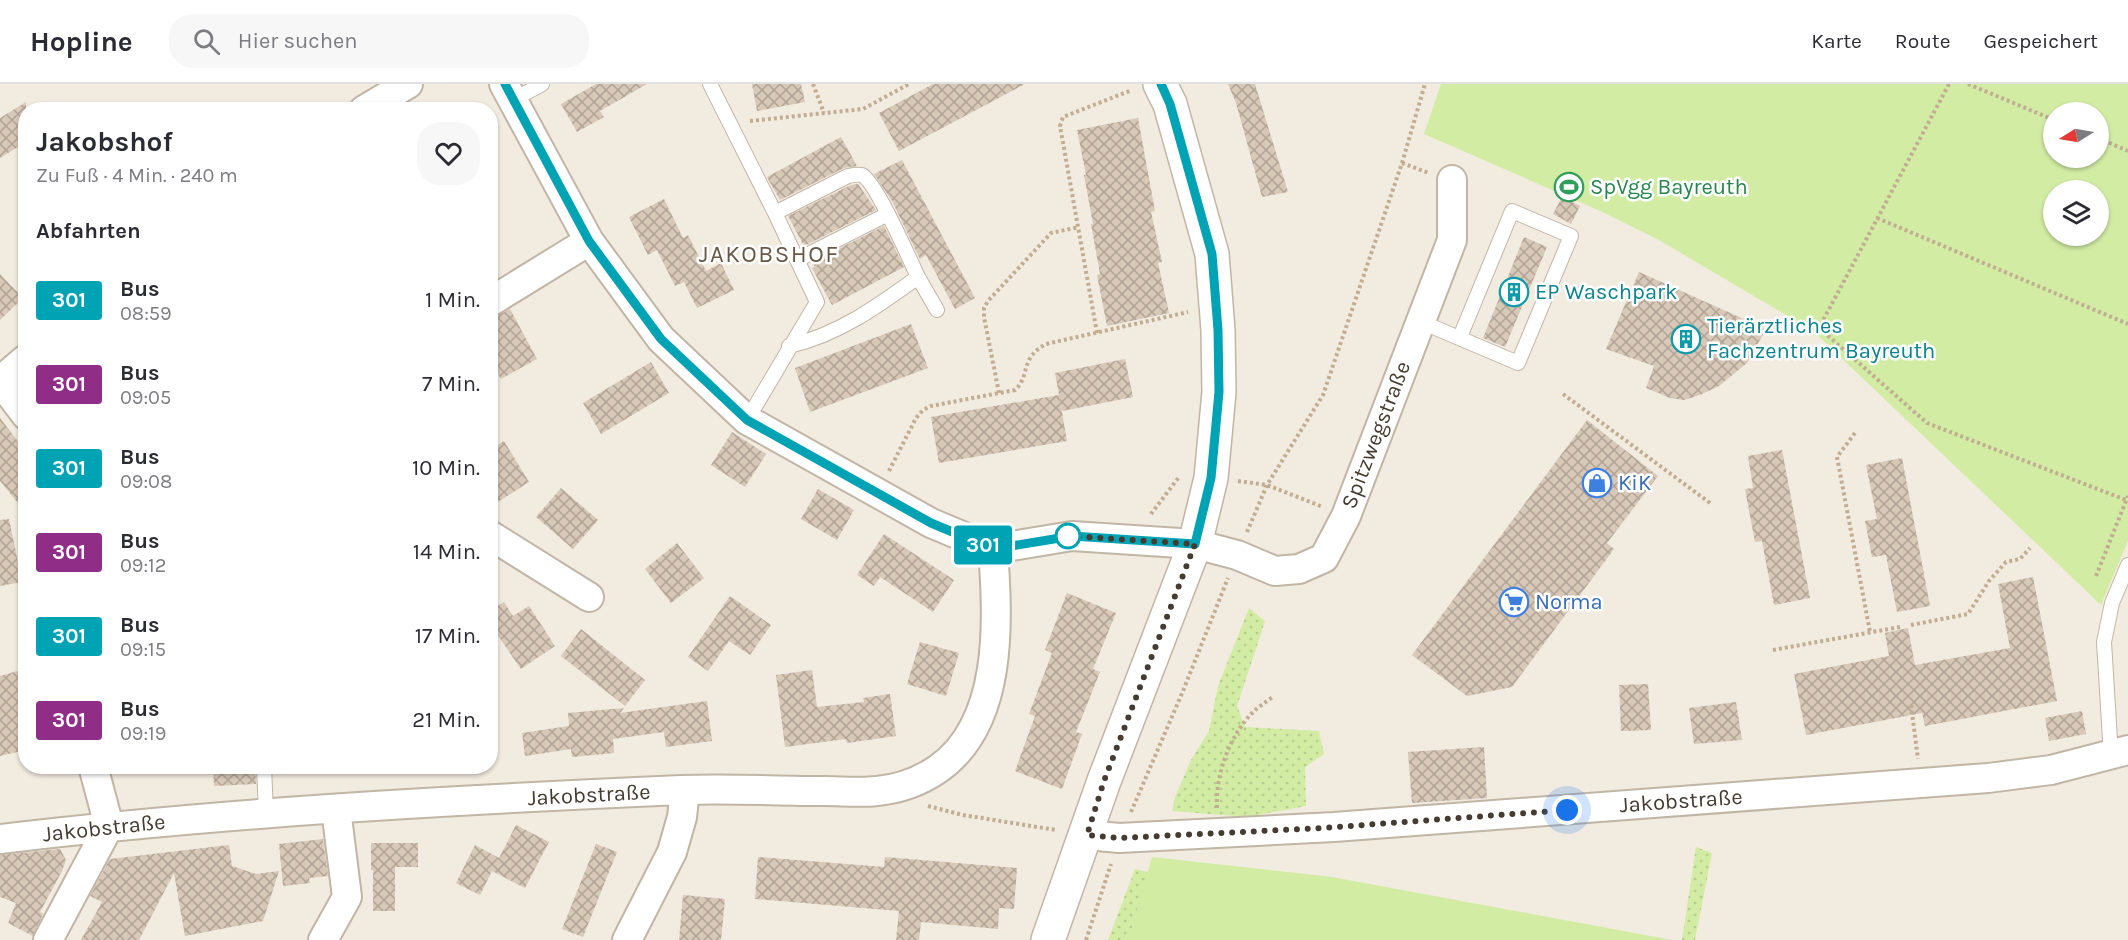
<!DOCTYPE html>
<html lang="de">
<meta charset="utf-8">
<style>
:root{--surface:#fff;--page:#f7f7f7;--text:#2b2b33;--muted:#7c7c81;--line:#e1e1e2}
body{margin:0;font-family:Karla,sans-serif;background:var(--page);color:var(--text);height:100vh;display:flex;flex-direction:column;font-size:22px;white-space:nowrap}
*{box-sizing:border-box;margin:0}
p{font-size:20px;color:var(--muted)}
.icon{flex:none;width:33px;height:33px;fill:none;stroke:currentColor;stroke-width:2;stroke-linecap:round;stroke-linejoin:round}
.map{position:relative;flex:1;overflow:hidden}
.panel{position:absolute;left:18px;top:18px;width:480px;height:672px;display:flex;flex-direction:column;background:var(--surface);border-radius:24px;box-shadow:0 2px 4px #0004}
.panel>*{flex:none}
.badge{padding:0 12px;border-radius:4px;font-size:21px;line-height:39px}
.needle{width:39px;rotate:259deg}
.controls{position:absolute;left:2043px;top:18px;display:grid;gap:12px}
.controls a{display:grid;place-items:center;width:66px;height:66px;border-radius:50%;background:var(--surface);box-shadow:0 2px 4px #0004;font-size:30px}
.you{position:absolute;width:30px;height:30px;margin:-15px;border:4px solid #fff;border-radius:50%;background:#1a73e8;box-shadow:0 0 0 9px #1a73e833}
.map>.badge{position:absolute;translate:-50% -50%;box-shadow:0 0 0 3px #fff}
h2{padding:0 18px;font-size:22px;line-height:54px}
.round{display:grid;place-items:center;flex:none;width:63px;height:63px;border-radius:24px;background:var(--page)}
.summary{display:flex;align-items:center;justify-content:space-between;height:102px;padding:0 18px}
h1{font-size:28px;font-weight:700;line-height:45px}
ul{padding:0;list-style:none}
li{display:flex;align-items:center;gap:18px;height:84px;padding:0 18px}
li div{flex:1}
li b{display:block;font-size:22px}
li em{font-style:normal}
li .badge{min-width:66px;font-weight:700;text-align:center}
header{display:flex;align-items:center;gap:36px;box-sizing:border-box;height:84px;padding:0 30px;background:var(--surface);border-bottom:2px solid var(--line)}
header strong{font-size:28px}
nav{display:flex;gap:33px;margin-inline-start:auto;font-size:21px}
.search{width:420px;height:54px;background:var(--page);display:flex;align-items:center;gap:15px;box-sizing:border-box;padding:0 21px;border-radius:24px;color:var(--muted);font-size:22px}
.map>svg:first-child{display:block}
.grass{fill:url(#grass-dots)}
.garden{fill:#d2eca4;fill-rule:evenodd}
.building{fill:url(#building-cross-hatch)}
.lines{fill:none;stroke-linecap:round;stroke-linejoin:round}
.service-casing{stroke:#c1b5a5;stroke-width:16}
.minor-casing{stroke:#c1b5a5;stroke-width:32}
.tertiary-casing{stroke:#c1b5a5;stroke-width:36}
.path{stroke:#c1ad92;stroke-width:4;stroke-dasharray:3 3;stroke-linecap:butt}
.service{stroke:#fff;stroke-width:14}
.minor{stroke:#fff;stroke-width:28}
.tertiary{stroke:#fff;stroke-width:33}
.line-casing{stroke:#fff;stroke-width:14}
.line{stroke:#00a3b4;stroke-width:9}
.walk{stroke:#443b31;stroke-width:6;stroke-dasharray:0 10.8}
.stop-dot{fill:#fff;stroke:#00a3b4;stroke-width:3}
.labels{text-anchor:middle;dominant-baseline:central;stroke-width:5;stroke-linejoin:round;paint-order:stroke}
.leisure-label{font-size:22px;fill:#27864d;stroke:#fff;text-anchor:start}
.culture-label{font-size:22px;fill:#0d838f;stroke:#fff;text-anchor:start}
.street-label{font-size:22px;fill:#443b31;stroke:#fff}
.shop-label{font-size:22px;fill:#366cbe;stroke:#fff;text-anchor:start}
.neighbourhood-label{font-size:24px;letter-spacing:1.5px;fill:#675847;stroke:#fff}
</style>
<header>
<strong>Hopline</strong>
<div class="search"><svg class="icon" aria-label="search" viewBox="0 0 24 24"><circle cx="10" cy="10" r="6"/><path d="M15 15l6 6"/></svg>Hier suchen</div>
<nav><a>Karte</a><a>Route</a><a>Gespeichert</a></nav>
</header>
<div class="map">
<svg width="2128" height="856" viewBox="0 0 2128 856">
<defs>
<pattern id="grass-dots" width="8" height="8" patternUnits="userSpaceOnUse" patternTransform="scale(1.5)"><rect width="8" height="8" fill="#d2eca4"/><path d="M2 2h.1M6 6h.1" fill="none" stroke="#b6cb8e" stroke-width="1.8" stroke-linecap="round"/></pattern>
<pattern id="building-cross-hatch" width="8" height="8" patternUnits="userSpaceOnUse" patternTransform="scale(1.5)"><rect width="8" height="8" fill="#d8c8b8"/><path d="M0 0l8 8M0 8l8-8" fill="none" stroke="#b1a496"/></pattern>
</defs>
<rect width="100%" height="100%" fill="#f2ebe0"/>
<path class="grass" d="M 1249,524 L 1265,537 L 1237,622 L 1245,643 L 1319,647 L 1324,670 L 1305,683 L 1306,722 L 1247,733 L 1172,727 L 1175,713 L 1191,676 L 1209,647 L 1218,602 Z
M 1696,763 L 1712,769 L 1695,856 L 1682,856 Z
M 1135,785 L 1152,789 L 1155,856 L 1108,856 Z"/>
<path class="garden" d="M 1441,0 L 2128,0 L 2128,457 L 2101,521 L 1813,247 L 1657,155 L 1598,126 L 1424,50 ZM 2054,28 L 2098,28 L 2098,74 L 2054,74 ZM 2054,106 L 2098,106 L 2098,152 L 2054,152 Z
M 1152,773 L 1332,793 L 1672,856 L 1128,856 Z"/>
<path class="building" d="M 596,0 L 647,0 L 600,27 L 604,33 L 577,48 L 561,20 Z
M 752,0 L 801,0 L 805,18 L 757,27 Z
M 933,0 L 1025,0 L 899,67 L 879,29 Z
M 1228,0 L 1255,0 L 1288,108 L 1262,113 L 1236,19 Z
M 26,18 L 26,58 L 0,74 L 0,34 Z
M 1138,34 L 1155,127 L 1151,128 L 1162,178 L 1158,179 L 1169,229 L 1107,242 L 1097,191 L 1100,190 L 1091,140 L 1093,140 L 1084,91 L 1086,91 L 1077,46 Z
M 841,53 L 857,82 L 844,84 L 780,116 L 767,93 Z
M 902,76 L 975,214 L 955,225 L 926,171 L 920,175 L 892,117 L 874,90 Z
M 858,100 L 876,126 L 804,162 L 788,132 L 851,101 Z
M 1562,113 L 1580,122 L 1571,140 L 1553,130 Z
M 664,115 L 683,154 L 688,151 L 706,187 L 721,179 L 734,206 L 697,224 L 684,198 L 675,202 L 657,166 L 648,171 L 629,133 Z
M 884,142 L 904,183 L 832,221 L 812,184 L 815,183 L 812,178 Z
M 1524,153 L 1547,163 L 1505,263 L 1483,254 Z
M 1639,188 L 1766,245 L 1747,279 L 1719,302 L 1700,311 L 1684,316 L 1670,314 L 1646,304 L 1654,282 L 1606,265 Z
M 0,190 L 23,214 L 0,236 Z
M 510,225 L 537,275 L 501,295 L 490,277 L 490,235 Z
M 911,240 L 928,284 L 810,328 L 795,284 Z
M 1125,275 L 1133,313 L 1062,327 L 1055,289 Z
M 651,278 L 669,309 L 601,350 L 583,319 Z
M 1059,311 L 1067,357 L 939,379 L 931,333 Z
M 0,334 L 26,368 L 26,429 L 0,397 Z
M 1587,336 L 1658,392 L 1607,459 L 1614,465 L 1512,603 L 1467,612 L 1412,571 Z
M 732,348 L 766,370 L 745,403 L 711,381 Z
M 504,357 L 529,398 L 490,423 L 490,366 Z
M 1782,366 L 1810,514 L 1774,521 L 1762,457 L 1755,458 L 1745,405 L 1753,404 L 1748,372 Z
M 1902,374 L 1930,522 L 1897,528 L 1886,471 L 1872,473 L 1865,437 L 1877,435 L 1866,381 Z
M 561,404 L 598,436 L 573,465 L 536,433 Z
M 818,405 L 854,426 L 837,456 L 801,435 Z
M 9,435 L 22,498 L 0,502 L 0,436 Z
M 884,450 L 954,496 L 933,528 L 880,493 L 874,502 L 857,491 Z
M 677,459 L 704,494 L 671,519 L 645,485 Z
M 2033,493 L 2057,617 L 1925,642 L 1922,629 L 1806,651 L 1794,590 L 1889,572 L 1885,549 L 1908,544 L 1915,581 L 2010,564 L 1998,500 Z
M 1067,509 L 1116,529 L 1093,585 L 1100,588 L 1076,648 L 1082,650 L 1062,705 L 1015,687 L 1035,632 L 1029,630 L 1052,569 L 1045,566 Z
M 730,512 L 771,541 L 750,571 L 729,557 L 708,587 L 688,573 Z
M 504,518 L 513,532 L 529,522 L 555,562 L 521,585 L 490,540 L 490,527 Z
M 581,545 L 645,596 L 625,622 L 561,572 Z
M 920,558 L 959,569 L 946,612 L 907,600 Z
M 21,586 L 26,604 L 26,666 L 0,672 L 0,592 Z
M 812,586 L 817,623 L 864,618 L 863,614 L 890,610 L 896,652 L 847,659 L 846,655 L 785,663 L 776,591 Z
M 1648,600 L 1651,646 L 1621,647 L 1619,601 Z
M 707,617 L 712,657 L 666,663 L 664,648 L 613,655 L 614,669 L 572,673 L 571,665 L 525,672 L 522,649 L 569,642 L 568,629 L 624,624 L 620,629 Z
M 1736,618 L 1742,656 L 1694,660 L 1689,624 Z
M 2082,627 L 2086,650 L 2049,657 L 2045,634 Z
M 1484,663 L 1487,714 L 1412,719 L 1408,668 Z
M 213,682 L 255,682 L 256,700 L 214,702 Z
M 516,741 L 549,758 L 525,804 L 492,787 L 480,811 L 456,799 L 475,761 L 499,774 Z
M 323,755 L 328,792 L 309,794 L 310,799 L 283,802 L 279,760 Z
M 371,759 L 418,759 L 418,783 L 395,783 L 395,827 L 373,827 L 373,786 L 371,786 Z
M 596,760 L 617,768 L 583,853 L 562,845 Z
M 229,761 L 232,782 L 256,790 L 279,787 L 263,837 L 185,852 L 174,789 L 139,856 L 81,856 L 102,818 L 90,812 L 110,775 Z
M 60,765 L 66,776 L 62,787 L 40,828 L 43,830 L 33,852 L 8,839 L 16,819 L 0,813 L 0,771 Z
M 758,773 L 884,783 L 885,773 L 1017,784 L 1014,825 L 999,824 L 998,845 L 921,838 L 919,856 L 896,856 L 899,827 L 755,815 Z
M 683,811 L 725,815 L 721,856 L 679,856 Z"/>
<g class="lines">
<g class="service-casing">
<path id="service" d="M 710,0 L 775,129 L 817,218 L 747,336
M 513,16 L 542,0
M 775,129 L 848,92 C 853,91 858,90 862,91 C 876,98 910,176 918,193 C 878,222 838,251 789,262
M 797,176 L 888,130
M 918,193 L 937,226
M 1419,237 L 1518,279 L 1571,152 L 1512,127 L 1460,253
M 2111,672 L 2104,558 L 2112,519 L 2128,481
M 264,682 L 266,730"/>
</g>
<g class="minor-casing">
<path id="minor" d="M 504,0 L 589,157 L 661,255 L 747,336 L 931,439 L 993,465 L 1072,452 L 1195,460 L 1237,471 L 1275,487 L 1299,485 L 1324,474 L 1346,432 L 1452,156 L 1452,96
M 364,26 L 408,0
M 490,218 L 589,157
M 26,275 L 0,297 L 26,331
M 490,451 L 589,513
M 1087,751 L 1119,754 L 1334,743 L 1988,694 L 2051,686 L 2128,666
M 0,755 C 226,728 454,716 681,706 C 728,704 776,707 824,707 C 841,707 860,709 877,707 C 899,705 919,698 938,685 C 1004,639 998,536 993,465
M 48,856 L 109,742 L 93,682
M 323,856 L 347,813 L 336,725
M 627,856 L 672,768 L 682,733 L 685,706"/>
</g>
<g class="tertiary-casing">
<path id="tertiary" d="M 1048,856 L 1104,697 L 1195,460 L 1211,394 L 1219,308 L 1218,246 L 1212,170 L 1170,20 L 1160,0"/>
</g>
<path class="path" d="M 813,0 L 824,29
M 1949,0 L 1819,244 L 1927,339 L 2126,416
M 1968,0 L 2054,36
M 750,37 L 863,25 L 909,0
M 2098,54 L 2128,67
M 1402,79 L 1429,89
M 1877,134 L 2128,240
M 1097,249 L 1060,42 L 1063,33 L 1132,6
M 999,309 L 984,233 L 984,224 L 988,217 L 1051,149 L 1079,143
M 1563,310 L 1710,419
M 1855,349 L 1837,373 L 1870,548
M 889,387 L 916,334 L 923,326 L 931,322 L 1015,306 C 1031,291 1019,275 1046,260 L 1188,228
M 1238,397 L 1267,401 L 1323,423
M 1151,430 L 1179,393
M 1247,448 L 1267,401 L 1323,311 L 1402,79 L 1425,0
M 2096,492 L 2128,412
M 1911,541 L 1968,530 L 1989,497 L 2006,478 L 2020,475 L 2030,464
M 1773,566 L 1900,543
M 1911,621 L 1918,675
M 928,722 L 963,731 L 1056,746
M 1217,724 C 1215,692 1229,653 1252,629 C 1258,623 1266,618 1274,612
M 1131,728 L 1183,607 L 1228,494
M 1086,856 L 1111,780"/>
<use href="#service" class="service"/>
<use href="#minor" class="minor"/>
<use href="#tertiary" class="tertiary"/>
</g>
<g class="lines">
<g class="line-casing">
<path id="line" d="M 505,0 L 589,157 L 661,255 L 747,336 L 931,439 L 993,465 L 1072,452 L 1195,460 L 1211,394 L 1219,308 L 1218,246 L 1212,170 L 1170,20 L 1161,0"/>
</g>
<use href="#line" class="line"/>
<path class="walk" d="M 1068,452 L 1195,460 L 1104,697 L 1087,751 L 1119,754 L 1323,744 L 1567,726"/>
</g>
<defs>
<g id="stadium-ring" transform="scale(1.5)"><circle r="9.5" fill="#fff" stroke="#2e9e5b" stroke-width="1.5"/><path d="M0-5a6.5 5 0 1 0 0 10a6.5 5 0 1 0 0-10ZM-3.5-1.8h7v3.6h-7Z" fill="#2e9e5b"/></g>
<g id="building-ring" transform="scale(1.5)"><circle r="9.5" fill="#fff" stroke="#0f9aa8" stroke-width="1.5"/><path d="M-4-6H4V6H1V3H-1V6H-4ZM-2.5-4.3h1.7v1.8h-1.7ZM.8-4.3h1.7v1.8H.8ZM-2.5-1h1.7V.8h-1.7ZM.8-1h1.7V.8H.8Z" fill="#0f9aa8"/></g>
<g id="shop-ring" transform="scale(1.5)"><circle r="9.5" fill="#fff" stroke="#3f7fe0" stroke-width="1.5"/><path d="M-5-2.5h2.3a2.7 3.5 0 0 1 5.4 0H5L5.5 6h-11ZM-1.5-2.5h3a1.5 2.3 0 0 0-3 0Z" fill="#3f7fe0"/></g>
<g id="supermarket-ring" transform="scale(1.5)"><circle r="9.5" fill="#fff" stroke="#3f7fe0" stroke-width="1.5"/><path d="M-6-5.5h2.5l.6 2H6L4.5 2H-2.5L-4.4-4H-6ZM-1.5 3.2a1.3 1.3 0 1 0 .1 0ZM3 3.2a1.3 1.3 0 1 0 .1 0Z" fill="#3f7fe0"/></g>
</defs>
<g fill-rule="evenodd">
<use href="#stadium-ring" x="1569" y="103"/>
<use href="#building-ring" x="1514" y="208"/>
<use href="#building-ring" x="1686" y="255"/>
<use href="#shop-ring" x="1597" y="399"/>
<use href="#supermarket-ring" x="1514" y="518"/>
</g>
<circle class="stop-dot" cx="1068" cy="452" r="12"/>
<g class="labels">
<g class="leisure-label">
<text x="1590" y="103">SpVgg Bayreuth</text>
</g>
<g class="culture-label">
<text x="1535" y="208">EP Waschpark</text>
<text x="1707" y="242">Tierärztliches<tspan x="1707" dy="25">Fachzentrum Bayreuth</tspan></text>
</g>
<g class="street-label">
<text transform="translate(1376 351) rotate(-69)">Spitzwegstraße</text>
<text transform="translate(589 711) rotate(-3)">Jakobstraße</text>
<text transform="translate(1681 717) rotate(-4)">Jakobstraße</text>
<text transform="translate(104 744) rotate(-6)">Jakobstraße</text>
</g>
<g class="shop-label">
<text x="1618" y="399">KiK</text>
<text x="1535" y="518">Norma</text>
</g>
<g class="neighbourhood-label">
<text x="769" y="170">JAKOBSHOF</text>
</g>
</g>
</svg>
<div class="controls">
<a><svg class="needle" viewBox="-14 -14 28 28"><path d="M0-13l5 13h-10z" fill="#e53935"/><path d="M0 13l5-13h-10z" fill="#7c7c81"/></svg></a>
<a><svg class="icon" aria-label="layers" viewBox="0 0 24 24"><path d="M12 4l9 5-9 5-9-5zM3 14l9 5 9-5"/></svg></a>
</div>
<div class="you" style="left:1567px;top:726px"></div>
<b class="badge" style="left:983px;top:461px;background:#00a3b4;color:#fff">301</b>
<section class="panel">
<div class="summary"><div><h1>Jakobshof</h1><p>Zu Fuß · 4 Min. · 240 m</p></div><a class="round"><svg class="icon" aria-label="heart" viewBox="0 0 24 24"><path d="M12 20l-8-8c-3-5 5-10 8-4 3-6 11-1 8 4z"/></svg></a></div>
<h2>Abfahrten</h2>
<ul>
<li><span class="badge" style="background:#00a3b4;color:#fff">301</span><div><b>Bus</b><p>08:59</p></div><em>1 Min.</em></li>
<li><span class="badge" style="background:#902d86;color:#fff">301</span><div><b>Bus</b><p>09:05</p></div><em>7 Min.</em></li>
<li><span class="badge" style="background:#00a3b4;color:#fff">301</span><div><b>Bus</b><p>09:08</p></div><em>10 Min.</em></li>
<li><span class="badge" style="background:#902d86;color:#fff">301</span><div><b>Bus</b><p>09:12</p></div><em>14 Min.</em></li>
<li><span class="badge" style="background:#00a3b4;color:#fff">301</span><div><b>Bus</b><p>09:15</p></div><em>17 Min.</em></li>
<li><span class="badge" style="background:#902d86;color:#fff">301</span><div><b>Bus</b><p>09:19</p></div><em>21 Min.</em></li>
</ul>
</section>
</div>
